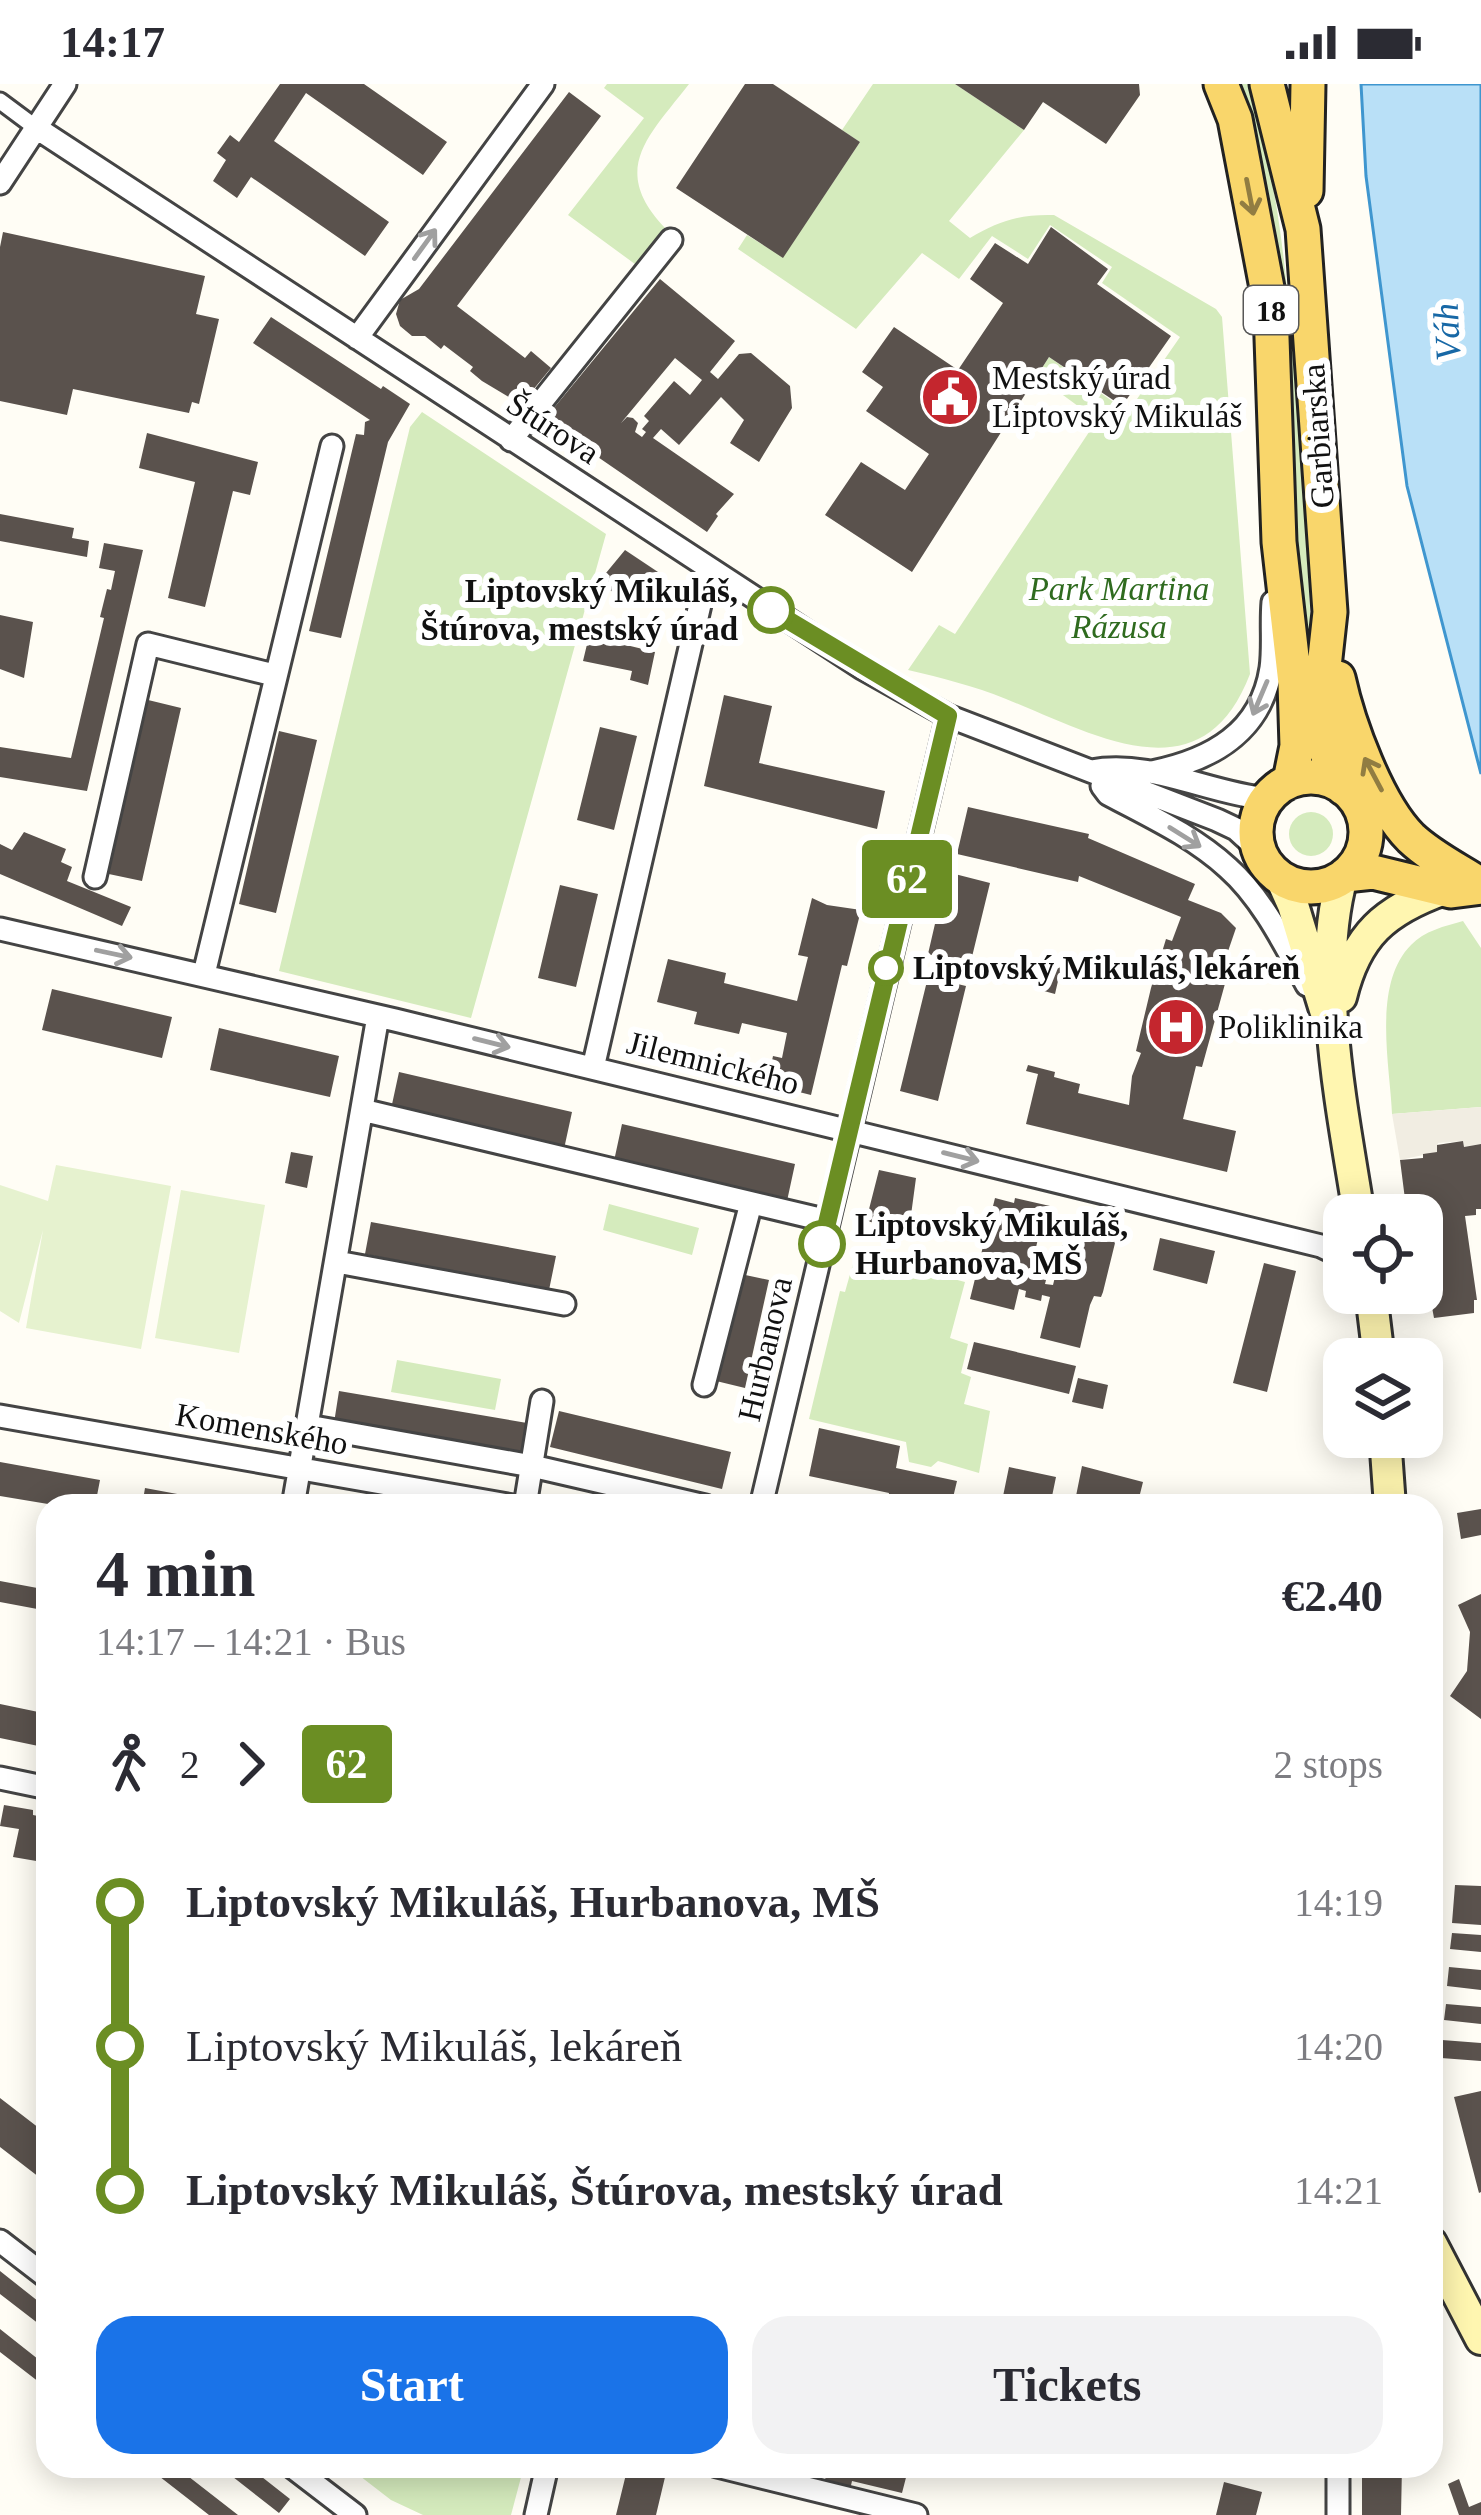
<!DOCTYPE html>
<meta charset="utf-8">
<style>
:root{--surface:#fff;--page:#f2f2f3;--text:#2b2b33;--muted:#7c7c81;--accent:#1a73e8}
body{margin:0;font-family:Georgia,serif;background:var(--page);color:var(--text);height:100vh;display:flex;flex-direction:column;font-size:45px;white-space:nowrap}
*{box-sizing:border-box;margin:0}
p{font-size:39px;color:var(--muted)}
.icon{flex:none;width:66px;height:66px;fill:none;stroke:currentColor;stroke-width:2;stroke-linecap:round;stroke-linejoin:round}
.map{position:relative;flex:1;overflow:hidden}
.sheet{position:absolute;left:36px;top:1410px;width:1407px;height:984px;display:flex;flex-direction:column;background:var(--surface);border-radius:36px;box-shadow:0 6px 30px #0003}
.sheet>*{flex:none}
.badge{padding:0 24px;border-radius:9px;font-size:42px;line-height:78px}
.fabs{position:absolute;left:1323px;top:1110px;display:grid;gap:24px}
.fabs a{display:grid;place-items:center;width:120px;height:120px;border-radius:24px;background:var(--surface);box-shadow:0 6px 30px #0003;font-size:60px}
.map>.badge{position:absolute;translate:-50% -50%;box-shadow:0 0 0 6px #fff}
.legs{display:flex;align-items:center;gap:18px;height:132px;padding:0 60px;font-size:39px}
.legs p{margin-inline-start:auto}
.overview{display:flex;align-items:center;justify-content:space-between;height:204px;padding:0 60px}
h1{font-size:66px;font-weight:800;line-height:90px}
.primary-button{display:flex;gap:24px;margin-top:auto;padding:24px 60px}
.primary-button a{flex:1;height:138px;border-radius:36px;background:var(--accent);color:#fff;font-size:48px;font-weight:800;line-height:138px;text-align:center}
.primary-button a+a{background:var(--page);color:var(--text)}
ul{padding:0 60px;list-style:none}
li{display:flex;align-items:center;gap:42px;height:144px;font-size:45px}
li i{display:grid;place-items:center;width:18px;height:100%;margin:0 15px;background:currentColor}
li i::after{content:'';width:30px;height:30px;margin:-15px;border:9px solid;border-radius:50%;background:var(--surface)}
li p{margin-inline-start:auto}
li:first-child i{background:linear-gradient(#0000 50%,currentColor 0)}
li:last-child i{background:linear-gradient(currentColor 50%,#0000 0)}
.status{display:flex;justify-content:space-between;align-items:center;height:84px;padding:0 60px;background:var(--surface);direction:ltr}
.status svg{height:33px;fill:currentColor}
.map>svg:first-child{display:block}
.green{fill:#d5ebbd}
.pitch{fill:#e6f2cf}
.plaza{fill:#f1ede2}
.water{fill:#b9e0f7;stroke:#3f96cf;stroke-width:3}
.building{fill:#5a524d;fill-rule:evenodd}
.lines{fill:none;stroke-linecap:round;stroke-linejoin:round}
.pedestrian-casing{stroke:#444;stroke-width:21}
.minor-casing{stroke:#444;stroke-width:27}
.secondary-casing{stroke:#333;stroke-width:36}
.primary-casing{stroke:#222;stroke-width:39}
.pedestrian{stroke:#fff;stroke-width:15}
.minor{stroke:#fff;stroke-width:21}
.secondary{stroke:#fff6b0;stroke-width:30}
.primary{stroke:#f9d66b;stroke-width:33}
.oneway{stroke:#917d42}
.oneway2{stroke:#a0a0a0}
.line-1-casing{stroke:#fff;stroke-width:27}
.line-1{stroke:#6b8e23;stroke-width:18}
.stop-1-dot{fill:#fff;stroke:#6b8e23;stroke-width:6}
.labels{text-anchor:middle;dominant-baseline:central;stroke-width:12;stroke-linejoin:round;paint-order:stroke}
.shield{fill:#fff;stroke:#585858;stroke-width:3}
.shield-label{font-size:30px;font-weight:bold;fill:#111}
.poi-label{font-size:33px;fill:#111;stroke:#fff;text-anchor:start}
.street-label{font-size:33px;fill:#111;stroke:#fff}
.park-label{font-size:33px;font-style:italic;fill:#2f6b1f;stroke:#fff}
.stop-label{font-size:33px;font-weight:bold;fill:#111;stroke:#fff;text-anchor:start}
.water-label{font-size:36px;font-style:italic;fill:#1768a6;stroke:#fff}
</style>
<div class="status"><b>14:17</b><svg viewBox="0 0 49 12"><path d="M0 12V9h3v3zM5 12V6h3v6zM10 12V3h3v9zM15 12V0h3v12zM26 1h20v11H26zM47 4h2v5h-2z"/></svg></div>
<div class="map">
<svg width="1481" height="2431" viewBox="0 0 1481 2431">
<rect width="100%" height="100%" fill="#fffdf5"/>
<path class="green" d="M 607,0 L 689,0 C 649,52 609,85 665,144 L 639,183 L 568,131 L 644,34 L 604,4 Z
M 873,0 L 955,0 L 1024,46 L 949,137 L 970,154 C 999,137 1020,130 1054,131 L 1216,225 L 1222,233 L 1250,590 C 1202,715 1096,651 1006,615 C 974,602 942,594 908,586 L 939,541 L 955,550 L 1097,336 L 1037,292 L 1049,273 L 1128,328 L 1180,253 L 1102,199 L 1112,183 L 1050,141 L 1028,175 L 992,152 L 959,195 L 922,169 L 856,245 L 738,165 L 747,151 L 783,173 L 860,58 L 842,46 Z
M 1239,0 L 1248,0 C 1275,83 1284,169 1292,255 C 1303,375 1308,496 1315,616 L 1304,617 L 1284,227 L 1266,106 Z
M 422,328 L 606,450 L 471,934 L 279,887 L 410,343 Z
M1289 750a22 22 0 1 1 44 0a22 22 0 1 1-44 0Z
M 1463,837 L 1481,864 L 1481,1023 L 1392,1030 C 1390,981 1372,900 1411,861 C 1424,847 1445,842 1463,837 Z
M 609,1120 L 699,1144 L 692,1171 L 603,1146 Z
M 856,1169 L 965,1198 L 950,1254 L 968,1260 L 961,1289 L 971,1293 L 964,1320 L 990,1327 L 979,1389 L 938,1377 L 931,1383 L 909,1378 L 906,1358 L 809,1335 L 840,1207 L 845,1208 Z
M 397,1276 L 501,1295 L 495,1326 L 391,1308 Z
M 347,2382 L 524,2382 L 511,2431 L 423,2431 L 391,2416 Z"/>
<path class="pitch" d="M 56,1081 L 171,1102 L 141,1265 L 26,1244 L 43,1146 L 19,1239 L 0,1227 L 0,1101 L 48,1117 Z
M 181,1106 L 265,1121 L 239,1269 L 155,1254 Z"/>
<path class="plaza" d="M 1481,1023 L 1481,1060 L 1464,1063 L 1463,1057 L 1438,1059 L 1437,1068 L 1400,1076 L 1392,1030 Z"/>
<path class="water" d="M 1361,0 L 1481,0 L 1481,690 L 1407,402 L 1366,92 Z"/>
<path class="building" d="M 280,0 L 364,0 L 447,58 L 423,91 L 306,9 L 274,57 L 389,138 L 365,172 L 251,93 L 237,114 L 213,97 L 226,76 L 217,69 L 230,51 L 239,58 Z
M 745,0 L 773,0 L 860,58 L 783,174 L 676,104 Z
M 955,0 L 1139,0 L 1140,11 L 1106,60 L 1043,18 L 1024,46 Z
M 569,8 L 601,32 L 457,222 L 525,274 L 531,267 L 551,284 L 523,318 L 517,318 L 482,297 L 470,287 L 473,283 L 444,261 L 441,265 L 425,252 L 412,252 L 400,242 L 396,230 L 400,216 L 419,205 Z
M 1051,143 L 1108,185 L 1097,200 L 1171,252 L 1122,322 L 1049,273 L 912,488 L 825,431 L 861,378 L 905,406 L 929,370 L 866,327 L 883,303 L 862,288 L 894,243 L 958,286 L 1003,219 L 970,195 L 995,159 L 1028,180 Z
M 3,148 L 205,192 L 196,230 L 219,235 L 199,320 L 192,318 L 189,329 L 73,305 L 67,331 L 0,317 L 0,163 Z
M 660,195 L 735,257 L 710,288 L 718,295 L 739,270 L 751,269 L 790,302 L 792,324 L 759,378 L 730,359 L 744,336 L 721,313 L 679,361 L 661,345 L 653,354 L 734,410 L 716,430 L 718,432 L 707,448 L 544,336 ZM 675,274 L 702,296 L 690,311 L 674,297 L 644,332 L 649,337 L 642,345 L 646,348 L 642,353 L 635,348 L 638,339 L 633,334 L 627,333 L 621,339 Z
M 271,233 L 381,305 L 383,302 L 410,320 L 388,358 L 341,554 L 309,547 L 356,350 L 364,351 L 365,338 L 370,336 L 253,259 Z
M 147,349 L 258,378 L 250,411 L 233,407 L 205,523 L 168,514 L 195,398 L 139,384 Z
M 0,430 L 74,444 L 72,454 L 89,457 L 87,473 L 0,457 Z
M 104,459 L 143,466 L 87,707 L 0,693 L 0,663 L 71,674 L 104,534 L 100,533 L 107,505 L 111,506 L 115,487 L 99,484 Z
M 625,466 L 661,490 L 646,509 L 641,506 L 626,509 L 623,514 L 603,502 L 610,492 L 606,489 Z
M 0,531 L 33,538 L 24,594 L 0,585 Z
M 589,552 L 655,568 L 648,601 L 630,596 L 632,587 L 583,577 Z
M 724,611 L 772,622 L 759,679 L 885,707 L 877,745 L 704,702 Z
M 144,615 L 181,624 L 142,797 L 104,789 Z
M 600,643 L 637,652 L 614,746 L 577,736 Z
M 279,647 L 317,656 L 276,829 L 239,820 Z
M 968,723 L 1089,750 L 1088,754 L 1195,800 L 1188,816 L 1221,829 L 1236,844 L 1225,876 L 1231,878 L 1202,983 L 1196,982 L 1183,1035 L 1236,1047 L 1227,1088 L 1026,1040 L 1038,990 L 1026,987 L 1028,981 L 1055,988 L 1054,993 L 1080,1000 L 1078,1009 L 1129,1021 L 1132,992 L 1141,969 L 1136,967 L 1151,904 L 1166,855 L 1172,857 L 1181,833 L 1079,792 L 1078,798 L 957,770 Z
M 24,748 L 66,765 L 61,778 L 72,783 L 67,797 L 131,823 L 122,842 L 0,790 L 0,760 L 12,766 Z
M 947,788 L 990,799 L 970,881 L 928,870 Z
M 560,801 L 598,810 L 576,903 L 538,894 Z
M 812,814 L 827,821 L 861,826 L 847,882 L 842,881 L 811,1011 L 767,1000 L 773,972 L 782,974 L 787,949 L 742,939 L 739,950 L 694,940 L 697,928 L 657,918 L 668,875 L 726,889 L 724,899 L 797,917 L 808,873 L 798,871 Z
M 1039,878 L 1061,884 L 1055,910 L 1033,904 Z
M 928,893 L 966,902 L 938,1017 L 900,1007 Z
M 52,905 L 172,933 L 162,974 L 42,946 Z
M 219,944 L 339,972 L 330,1013 L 210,986 Z
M 399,988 L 572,1028 L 564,1065 L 391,1025 Z
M 622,1040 L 795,1080 L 787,1117 L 614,1077 Z
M 1463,1057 L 1464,1063 L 1481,1060 L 1481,1125 L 1476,1125 L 1476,1131 L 1465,1132 L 1477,1216 L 1474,1216 L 1474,1229 L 1434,1234 L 1422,1170 L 1422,1131 L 1417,1131 L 1416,1122 L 1406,1123 L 1400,1076 L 1423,1074 L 1423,1070 L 1437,1068 L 1437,1061 Z
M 291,1068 L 313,1072 L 307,1104 L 285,1099 Z
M 879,1086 L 916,1094 L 909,1146 L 866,1137 Z
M 995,1114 L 1014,1119 L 1015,1114 L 1050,1122 L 1045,1126 L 1030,1188 L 1047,1192 L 1045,1200 L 1053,1201 L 1070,1132 L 1110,1142 L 1107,1153 L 1116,1155 L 1103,1208 L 1101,1213 L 1094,1212 L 1090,1221 L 1080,1264 L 1040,1254 L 1050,1213 L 1042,1211 L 1041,1217 L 1025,1213 L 1026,1207 L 1019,1205 L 1014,1226 L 970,1215 Z
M 371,1138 L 556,1172 L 549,1206 L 365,1170 Z
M 1160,1154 L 1215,1167 L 1207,1200 L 1153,1186 Z
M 1264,1179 L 1296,1187 L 1267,1308 L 1233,1299 Z
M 736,1189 L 769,1196 L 745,1304 L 712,1296 Z
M 974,1258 L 1076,1282 L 1069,1310 L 967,1285 Z
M 1078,1294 L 1108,1301 L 1103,1325 L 1072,1318 Z
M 339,1307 L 527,1339 L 522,1372 L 334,1339 Z
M 559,1327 L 731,1368 L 722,1405 L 550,1363 Z
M 819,1344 L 900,1362 L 896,1384 L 957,1397 L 951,1422 L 887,1422 L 889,1409 L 809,1392 Z
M 0,1378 L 100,1396 L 95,1422 L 60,1422 L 0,1412 Z
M 1082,1382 L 1143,1398 L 1140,1410 L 1186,1422 L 1074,1422 Z
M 1009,1383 L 1056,1393 L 1050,1422 L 1001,1422 Z
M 145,1404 L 231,1420 L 231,1422 L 142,1422 Z
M 1481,1425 L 1481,1451 L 1461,1455 L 1457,1429 Z
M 0,1497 L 48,1506 L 48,1527 L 0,1518 Z
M 1481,1510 L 1481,1635 L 1450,1612 L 1467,1587 L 1470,1548 L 1458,1521 Z
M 0,1620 L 48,1630 L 48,1664 L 0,1654 Z
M 4,1721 L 33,1726 L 33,1731 L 48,1734 L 48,1779 L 13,1773 L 19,1745 L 0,1742 Z
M 1455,1801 L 1481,1802 L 1481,1841 L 1452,1839 Z
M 1452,1849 L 1481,1851 L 1481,1868 L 1450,1865 Z
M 1449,1883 L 1481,1886 L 1481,1906 L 1447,1902 Z
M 1446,1920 L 1481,1923 L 1481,1940 L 1444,1936 Z
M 1442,1956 L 1481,1959 L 1481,1977 L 1441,1974 Z
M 1481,2007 L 1481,2108 L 1479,2109 L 1454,2013 Z
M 0,2014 L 48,2051 L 48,2100 L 0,2063 Z
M 0,2187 L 48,2225 L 48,2247 L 0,2210 Z
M 0,2245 L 48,2283 L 48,2305 L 0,2268 Z
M 146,2382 L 175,2382 L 238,2431 L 209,2431 Z
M 219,2382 L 248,2382 L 290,2415 L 279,2429 Z
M 628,2382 L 666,2389 L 656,2431 L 616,2431 Z
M 829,2382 L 909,2382 L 902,2409 L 852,2397 L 850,2406 L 824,2399 Z
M 1362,2382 L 1402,2382 L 1401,2431 L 1362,2431 Z
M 1459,2395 L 1469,2423 L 1481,2418 L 1481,2431 L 1459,2431 L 1448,2400 Z
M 1224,2398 L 1262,2408 L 1256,2431 L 1216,2431 Z"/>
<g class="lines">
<g class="pedestrian-casing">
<path id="pedestrian" d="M 0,17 L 35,43"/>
</g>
<g class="minor-casing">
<path id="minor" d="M 35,43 L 862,584 L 948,632 L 1217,736 L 1236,745 L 1259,766
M 0,99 L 65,0
M 357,254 L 543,0
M 511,356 L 671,156
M 1091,687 C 1151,676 1208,709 1267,715
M 1152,688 C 1211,676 1261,649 1271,584 C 1274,563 1271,540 1273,518
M 1102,702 L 1108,710 C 1149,732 1193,752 1228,784 C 1262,814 1285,861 1307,901
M 95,793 L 148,560 L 274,591
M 0,845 L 395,936 L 1321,1162 L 1344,1173
M 204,890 L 332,362
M 593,984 L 708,486
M 362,1026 L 828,1137
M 337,1178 L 564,1220
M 704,1301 L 751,1119
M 0,1332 L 513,1422
M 308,1342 L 532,1382 L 705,1422
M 293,1422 L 378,932
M 525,1422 L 542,1317
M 761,1422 L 948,632
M 0,1694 L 48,1704
M 0,2157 L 48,2194
M 291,2382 L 355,2431
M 717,2382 L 916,2431
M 536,2431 L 547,2382
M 1338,2431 L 1338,2382"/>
</g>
<g class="secondary-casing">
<path id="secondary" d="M 1342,793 C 1314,894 1343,1028 1359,1131
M 1281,794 L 1293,821 L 1325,926
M 1341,913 C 1356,851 1385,826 1444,805
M 1371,1209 L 1379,1275
M 1385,1353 L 1390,1422
M 1431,2159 L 1481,2255"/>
</g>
<g class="primary-casing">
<path id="primary" d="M 1221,0 L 1235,35 L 1271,225 L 1279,458 L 1295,599 L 1297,662 L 1290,697
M 1267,0 L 1303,145 L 1330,528 L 1323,592 L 1327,669 L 1343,704
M 1306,107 L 1308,0
M 1338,594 C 1348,640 1377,720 1411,754 C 1431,773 1458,786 1481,801
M1256 748a55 55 0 1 1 110 0a55 55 0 1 1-110 0Z
M 1345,791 L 1373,788 L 1451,807 L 1481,803"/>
</g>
<use href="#pedestrian" class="pedestrian"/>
<use href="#minor" class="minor"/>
<use href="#secondary" class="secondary"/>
<use href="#primary" class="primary"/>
</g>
<defs><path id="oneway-shaft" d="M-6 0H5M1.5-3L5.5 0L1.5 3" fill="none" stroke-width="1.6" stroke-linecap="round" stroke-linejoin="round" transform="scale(3)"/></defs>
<g class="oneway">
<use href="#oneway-shaft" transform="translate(1250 113) rotate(79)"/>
<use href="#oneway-shaft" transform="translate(1373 690) rotate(-118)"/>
</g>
<g class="oneway2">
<use href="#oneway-shaft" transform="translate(425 160) rotate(-54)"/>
<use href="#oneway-shaft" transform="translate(1260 614) rotate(113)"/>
<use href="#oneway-shaft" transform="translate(1185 753) rotate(32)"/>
<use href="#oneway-shaft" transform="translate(114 870) rotate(12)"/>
<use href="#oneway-shaft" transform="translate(492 959) rotate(14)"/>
<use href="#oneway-shaft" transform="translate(961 1073) rotate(14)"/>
</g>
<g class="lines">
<g class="line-1-casing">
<path id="line-1" d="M 771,526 L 948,632 L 822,1160"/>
</g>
<use href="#line-1" class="line-1"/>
</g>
<defs>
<g id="civic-disc" transform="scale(3)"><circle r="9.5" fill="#c4262e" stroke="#fff"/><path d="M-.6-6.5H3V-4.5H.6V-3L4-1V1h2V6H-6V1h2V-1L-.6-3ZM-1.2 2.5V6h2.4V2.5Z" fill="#fff"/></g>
<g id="hospital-disc" transform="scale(3)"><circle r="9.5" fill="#c4262e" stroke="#fff"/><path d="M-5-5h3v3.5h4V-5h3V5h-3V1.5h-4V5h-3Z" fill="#fff"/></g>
</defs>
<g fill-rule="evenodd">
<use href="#civic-disc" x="950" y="313"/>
<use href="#hospital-disc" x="1176" y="943"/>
</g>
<g class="stop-1-dot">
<circle cx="771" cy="526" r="21"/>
<circle cx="886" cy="884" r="15"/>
<circle cx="822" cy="1160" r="21"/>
</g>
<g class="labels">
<rect class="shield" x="1244" y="202" width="54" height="48" rx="9"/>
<g class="shield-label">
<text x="1271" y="226">18</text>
</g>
<g class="poi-label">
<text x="992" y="294">Mestský úrad<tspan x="992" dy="38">Liptovský Mikuláš</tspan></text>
<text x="1218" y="943">Poliklinika</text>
</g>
<g class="street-label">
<text transform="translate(553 344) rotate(33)">Štúrova</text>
<text transform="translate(1318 352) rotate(-94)">Garbiarska</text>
<text transform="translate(713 979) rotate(14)">Jilemnického</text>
<text transform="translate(765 1265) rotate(-77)">Hurbanova</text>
<text transform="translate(262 1345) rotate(10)">Komenského</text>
</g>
<g class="park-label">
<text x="1119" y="505">Park Martina<tspan x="1119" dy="38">Rázusa</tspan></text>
</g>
<g class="stop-label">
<text x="738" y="507" text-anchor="end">Liptovský Mikuláš,<tspan x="738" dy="38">Štúrova, mestský úrad</tspan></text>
<text x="913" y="884">Liptovský Mikuláš, lekáreň</text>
<text x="855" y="1141">Liptovský Mikuláš,<tspan x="855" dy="38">Hurbanova, MŠ</tspan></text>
</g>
<g class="water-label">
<text transform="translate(1447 248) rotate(-93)">Váh</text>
</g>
</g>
</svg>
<div class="fabs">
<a><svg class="icon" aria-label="locate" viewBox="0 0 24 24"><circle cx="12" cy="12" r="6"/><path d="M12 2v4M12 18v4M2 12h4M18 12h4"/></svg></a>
<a><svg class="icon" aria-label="layers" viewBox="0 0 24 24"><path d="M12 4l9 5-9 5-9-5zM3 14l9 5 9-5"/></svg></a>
</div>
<b class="badge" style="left:907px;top:795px;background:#6b8e23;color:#fff">62</b>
<section class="sheet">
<div class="overview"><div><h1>4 min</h1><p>14:17 – 14:21 · Bus</p></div><b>€2.40</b></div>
<div class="legs"><svg class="icon" aria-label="walk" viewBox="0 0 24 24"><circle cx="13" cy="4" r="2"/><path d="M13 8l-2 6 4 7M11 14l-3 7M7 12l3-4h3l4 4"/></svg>2<svg class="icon" aria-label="forward" viewBox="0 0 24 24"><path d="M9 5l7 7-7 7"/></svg><b class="badge" style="background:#6b8e23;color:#fff">62</b><p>2 stops</p></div>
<ul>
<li><i style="color:#6b8e23"></i><b>Liptovský Mikuláš, Hurbanova, MŠ</b><p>14:19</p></li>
<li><i style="color:#6b8e23"></i><span>Liptovský Mikuláš, lekáreň</span><p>14:20</p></li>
<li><i style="color:#6b8e23"></i><b>Liptovský Mikuláš, Štúrova, mestský úrad</b><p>14:21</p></li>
</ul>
<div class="primary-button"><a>Start</a><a>Tickets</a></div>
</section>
</div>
